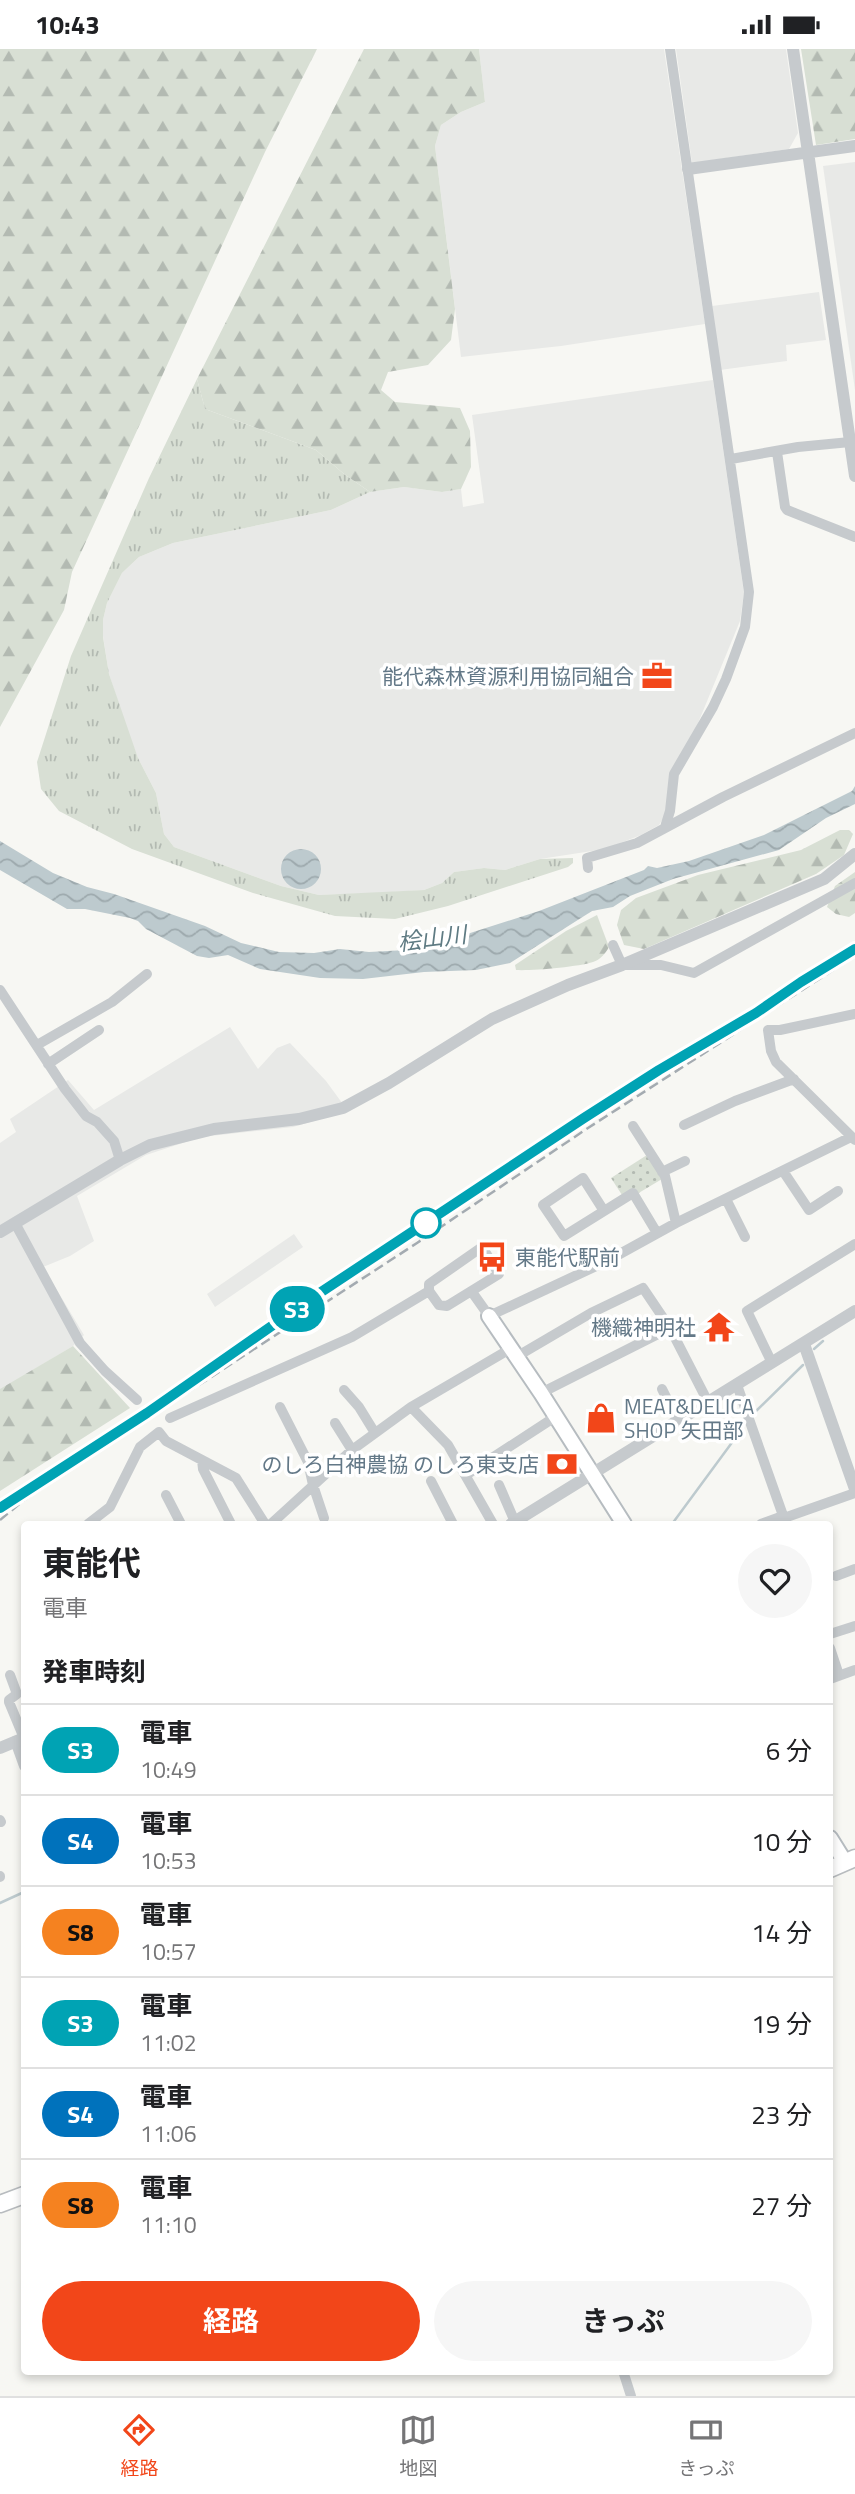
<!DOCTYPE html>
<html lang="ja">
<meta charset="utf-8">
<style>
:root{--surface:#fff;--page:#f6f6f6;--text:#202124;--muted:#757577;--line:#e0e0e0;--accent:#f24619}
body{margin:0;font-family:"Titillium Web","Noto Sans JP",sans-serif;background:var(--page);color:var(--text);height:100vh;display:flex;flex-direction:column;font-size:26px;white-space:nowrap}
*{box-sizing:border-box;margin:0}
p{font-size:23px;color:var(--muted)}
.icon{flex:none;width:38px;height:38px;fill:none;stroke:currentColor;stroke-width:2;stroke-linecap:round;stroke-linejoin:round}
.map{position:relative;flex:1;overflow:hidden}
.sheet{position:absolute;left:21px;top:1472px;width:812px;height:854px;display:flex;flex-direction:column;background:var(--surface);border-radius:7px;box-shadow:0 4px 10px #0003}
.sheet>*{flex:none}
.badge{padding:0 14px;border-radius:23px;font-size:24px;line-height:46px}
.map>.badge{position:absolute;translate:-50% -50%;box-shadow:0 0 0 4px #fff}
h2{padding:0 21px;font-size:26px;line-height:63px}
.round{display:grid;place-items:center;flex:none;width:74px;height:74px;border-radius:37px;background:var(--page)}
.head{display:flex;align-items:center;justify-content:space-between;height:119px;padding:0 21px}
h1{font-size:33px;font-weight:700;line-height:52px}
.action{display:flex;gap:14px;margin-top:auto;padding:14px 21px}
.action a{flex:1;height:80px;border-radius:42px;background:var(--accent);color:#fff;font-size:28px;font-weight:700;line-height:80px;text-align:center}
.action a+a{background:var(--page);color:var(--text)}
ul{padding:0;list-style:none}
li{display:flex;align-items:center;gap:21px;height:91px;padding:0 21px;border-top:2px solid var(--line)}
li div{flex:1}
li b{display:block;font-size:26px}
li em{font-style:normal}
li .badge{min-width:77px;font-weight:700;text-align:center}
.status{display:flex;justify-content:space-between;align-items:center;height:49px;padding:0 35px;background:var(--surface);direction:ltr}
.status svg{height:19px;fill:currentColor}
.dock{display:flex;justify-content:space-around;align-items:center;height:98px;border-top:2px solid var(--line);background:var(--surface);font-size:19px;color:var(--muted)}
.dock a{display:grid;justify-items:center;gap:4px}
.dock .selected{color:var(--accent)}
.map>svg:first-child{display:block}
.built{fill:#e8e9e7}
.grass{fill:url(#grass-tufts)}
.forest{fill:url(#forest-firs)}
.park{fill:url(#park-dots)}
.water{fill:url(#water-waves)}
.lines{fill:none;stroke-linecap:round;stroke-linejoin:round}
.stream{stroke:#bdcace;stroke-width:2.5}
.secondary-casing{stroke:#b6bcc0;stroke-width:18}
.trunk-casing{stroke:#b8bcbf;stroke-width:19}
.minor{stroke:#c6cacd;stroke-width:10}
.tertiary{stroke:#c6cacd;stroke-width:12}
.secondary{stroke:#fff;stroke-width:14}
.trunk{stroke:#fff;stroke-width:16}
.rail{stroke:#a4abb1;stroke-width:2.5;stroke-dasharray:10 5;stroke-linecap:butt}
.line-casing{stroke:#fff;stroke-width:16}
.line{stroke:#00a3b4;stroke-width:10}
.stop-dot{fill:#fff;stroke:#00a3b4;stroke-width:3.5}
.labels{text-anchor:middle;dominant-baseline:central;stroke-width:7;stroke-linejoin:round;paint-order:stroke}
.poi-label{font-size:21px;fill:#637887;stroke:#fff;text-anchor:end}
.water-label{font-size:23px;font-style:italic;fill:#5f7b83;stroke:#fff}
</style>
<div class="status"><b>10:43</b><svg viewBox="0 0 49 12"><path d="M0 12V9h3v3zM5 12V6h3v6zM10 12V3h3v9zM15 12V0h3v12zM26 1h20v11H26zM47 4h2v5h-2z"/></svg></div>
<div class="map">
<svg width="855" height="2347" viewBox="0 0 855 2347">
<defs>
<pattern id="grass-tufts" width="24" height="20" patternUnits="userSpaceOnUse" patternTransform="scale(1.75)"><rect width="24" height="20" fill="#d8dfd4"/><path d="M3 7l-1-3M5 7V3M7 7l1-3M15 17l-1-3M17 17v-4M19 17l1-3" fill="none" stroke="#b3bab2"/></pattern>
<pattern id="forest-firs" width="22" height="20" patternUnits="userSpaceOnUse" patternTransform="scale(1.75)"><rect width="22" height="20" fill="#d8dfd4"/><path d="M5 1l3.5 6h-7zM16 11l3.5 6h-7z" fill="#b3bab2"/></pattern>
<pattern id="park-dots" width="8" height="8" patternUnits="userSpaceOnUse" patternTransform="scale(1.75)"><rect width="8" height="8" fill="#d8dfd4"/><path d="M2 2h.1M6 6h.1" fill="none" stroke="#b3bab2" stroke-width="1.8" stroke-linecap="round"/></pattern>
<pattern id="water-waves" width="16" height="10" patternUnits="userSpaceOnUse" patternTransform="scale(1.75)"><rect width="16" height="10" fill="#bdcace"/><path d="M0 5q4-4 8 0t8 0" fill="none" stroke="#9da9ad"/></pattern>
</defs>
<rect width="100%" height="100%" fill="#f7f7f3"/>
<path class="built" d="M 479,0 L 664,0 L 705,275 L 561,297 L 461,308 L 435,97 L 441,76 L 461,63 L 485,53 Z
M 676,0 L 786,0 L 798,84 L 789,100 L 692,114 Z
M 855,113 L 855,341 L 823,117 Z
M 819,243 L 826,291 L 786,296 L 787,312 L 720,321 L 712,257 Z
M 713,331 L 744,544 L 740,572 L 689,696 L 664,768 L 659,776 L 641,786 L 605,800 L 540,810 L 505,821 L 484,819 L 454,823 L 442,834 L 424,841 L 376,844 L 319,846 L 281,837 L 174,798 L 164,785 L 156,744 L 138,709 L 127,681 L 109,625 L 103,587 L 103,571 L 107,554 L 122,524 L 139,508 L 173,494 L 331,461 L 370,443 L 404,438 L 442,443 L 461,440 L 463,458 L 484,454 L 472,366 Z
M 230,978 L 258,1020 L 277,999 L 290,994 L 326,1032 L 348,1062 L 293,1078 L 201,1088 L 146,1106 L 77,1147 L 94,1192 L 70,1207 L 43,1218 L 84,1286 L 73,1297 L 0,1341 L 0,1094 L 16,1083 L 10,1070 L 68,1031 L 94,1061 Z
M 294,1185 L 303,1198 L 215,1258 L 207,1245 Z"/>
<path class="grass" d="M 197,330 L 205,360 L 316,401 L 344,425 L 370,443 L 331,461 L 173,494 L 139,508 L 122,524 L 107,554 L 103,571 L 103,588 L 109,625 L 138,709 L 156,744 L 164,785 L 174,798 L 281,837 L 319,846 L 424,841 L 442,834 L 454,823 L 484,819 L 505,821 L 540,810 L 573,809 L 573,814 L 568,818 L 448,857 L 395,870 L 335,867 L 253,844 L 132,800 L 59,762 L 41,740 L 37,713 L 71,607 L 149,429 Z"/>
<path class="forest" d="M 0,0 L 317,0 L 265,103 L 72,523 L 64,561 L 0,678 Z
M 364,0 L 479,0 L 485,53 L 461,63 L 441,76 L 435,97 L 455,260 L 451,291 L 428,316 L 388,323 L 381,341 L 395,353 L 460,359 L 470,382 L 471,418 L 461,440 L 442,443 L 404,438 L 370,443 L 344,425 L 316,401 L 205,360 L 197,330 Z
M 801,0 L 855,0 L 855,90 L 816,96 Z
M 840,781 L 849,781 L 853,785 L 844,806 L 816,825 L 644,900 L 624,896 L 617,876 L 621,861 L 636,849 L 698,826 L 801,801 Z
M 855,823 L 855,864 L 849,868 L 836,865 L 827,858 L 835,837 Z
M 597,866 L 609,898 C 606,904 600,911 593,913 C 578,918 531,922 516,921 L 515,916 L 566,882 Z
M 73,1297 L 130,1359 L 0,1442 L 0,1340 Z"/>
<path class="park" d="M 647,1106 L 662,1130 L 637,1145 L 622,1146 L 611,1129 Z"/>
<path class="water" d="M 855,719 L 855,755 L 826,769 L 779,801 L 673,830 L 630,847 L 613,858 L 592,862 L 510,914 L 476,921 L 424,923 L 363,930 L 320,929 L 260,920 L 228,906 L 209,909 L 197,907 L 146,880 L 138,872 L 130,869 L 85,860 L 67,860 L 0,821 L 0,792 L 53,824 L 87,838 L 114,845 L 205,877 L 241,894 L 279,903 L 314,904 L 340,900 L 369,903 L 406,901 L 442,893 L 539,862 L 644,821 L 648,817 L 657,819 L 689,812 L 764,786 L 852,742 L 855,737 Z
M281 820a20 20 0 1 1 40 0a20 20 0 1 1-40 0Z"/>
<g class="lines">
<path class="stream" d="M 814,1300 L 823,1292
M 752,1366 L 803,1316
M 672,1475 L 739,1384 L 745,1372
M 0,1854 L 24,1843"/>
<g class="secondary-casing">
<path id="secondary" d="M 489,1267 L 541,1344 L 624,1475
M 830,1789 L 845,1813"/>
</g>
<g class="trunk-casing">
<path id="trunk" d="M 830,1820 L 855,1809
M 0,2155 L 24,2146"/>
</g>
<path class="minor" d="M 777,403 L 785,458 L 787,461 L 855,488
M 731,410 L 798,398 L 850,393
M 665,778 L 670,762 L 674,725 L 713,658 L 726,630 L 745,578 L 749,543 L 670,0
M 588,819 L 587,809 L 637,794 L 723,748 L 855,684
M 613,896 L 622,916 L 661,916 L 694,924 L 855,834
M 0,941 L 65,1040 L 86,1067 L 97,1073 L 114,1092 L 120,1111
M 37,996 L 112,953 L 147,925
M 48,1015 L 99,981
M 684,1076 L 735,1052 L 794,1030
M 633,1077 L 665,1127 L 676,1174
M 855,1091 L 776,1013 L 771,1002 L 768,981 L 780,981 L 855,965
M 783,1122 L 809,1161 L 838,1142
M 662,1123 L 685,1112
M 726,1150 L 745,1188
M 604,1162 L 583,1129 L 543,1156 L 564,1187 L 633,1144 L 657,1184
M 15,1174 L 80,1294 L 105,1322 L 137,1351
M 482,1198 L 499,1225 L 447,1257 L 439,1256 L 429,1242 L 429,1235 Z
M 472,1243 L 489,1267 L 607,1212 L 676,1174 L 851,1088
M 516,1308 L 591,1264 L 643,1239 L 670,1279 L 708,1353
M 772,1314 L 747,1262 L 855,1195
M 737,1336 L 786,1475
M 662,1340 L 678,1372
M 344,1341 L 359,1358 L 375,1384
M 541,1344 L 670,1279
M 280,1358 L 308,1413 L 313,1436 L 324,1469
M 411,1358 L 448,1396 L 493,1475
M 170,1369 L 352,1288 L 429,1242
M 335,1374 L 352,1401
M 202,1411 L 203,1420 L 231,1475
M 466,1426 L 555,1368
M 431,1432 L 453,1475
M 499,1436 L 515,1473
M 166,1446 L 181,1475
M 784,1469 L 855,1444
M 88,1475 L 110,1458 L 140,1398 L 159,1383 L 166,1392 L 236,1429 L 265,1475
M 271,1475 L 352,1401 L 411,1358 L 510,1300
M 761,1475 L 783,1467
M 836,1527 L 855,1520
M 830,1585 L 855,1577
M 830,1599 L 839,1626
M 10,1626 L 17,1645 L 9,1651 L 9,1653 L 24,1689
M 830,1630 L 855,1621
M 15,1692 L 24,1717
M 0,1771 L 1,1773
M 0,1827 L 0,1828
M 623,2322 L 631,2347"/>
<path class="tertiary" d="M 793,0 L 855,427
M 688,120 L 855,97
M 0,1183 L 120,1111 L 150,1096 L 214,1080 L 299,1070 L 343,1059 L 389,1034 L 492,970 L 568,936 L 622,916 L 824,830 L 855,805
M 804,1295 L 855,1440
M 511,1475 L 855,1262
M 0,1699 L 24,1689"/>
<use href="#secondary" class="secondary"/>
<use href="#trunk" class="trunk"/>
<path class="rail" d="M 265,1282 L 538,1100
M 0,1471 L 23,1452 L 93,1405 L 417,1194 L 588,1079 L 855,907"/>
</g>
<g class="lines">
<g class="line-casing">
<path id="line" d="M 0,1459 L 147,1364 L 306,1253 L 584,1069 L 659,1021 L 756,964 L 801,933 L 855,900"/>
</g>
<use href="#line" class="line"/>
</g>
<defs>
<g id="office-bare" transform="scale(2.415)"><path d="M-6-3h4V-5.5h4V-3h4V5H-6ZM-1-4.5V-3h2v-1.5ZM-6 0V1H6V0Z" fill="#f24619" stroke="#fff" stroke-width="2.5" paint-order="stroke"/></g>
<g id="bus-bare" transform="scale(2.415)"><path d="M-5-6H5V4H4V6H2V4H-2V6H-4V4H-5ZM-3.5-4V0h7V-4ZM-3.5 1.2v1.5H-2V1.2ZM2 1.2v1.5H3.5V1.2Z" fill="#f24619" stroke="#fff" stroke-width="2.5" paint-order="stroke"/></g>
<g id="temple-bare" transform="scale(2.415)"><path d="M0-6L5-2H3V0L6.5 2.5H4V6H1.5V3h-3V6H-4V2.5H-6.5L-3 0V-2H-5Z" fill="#f24619" stroke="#fff" stroke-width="2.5" paint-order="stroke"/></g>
<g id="shop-bare" transform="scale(2.415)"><path d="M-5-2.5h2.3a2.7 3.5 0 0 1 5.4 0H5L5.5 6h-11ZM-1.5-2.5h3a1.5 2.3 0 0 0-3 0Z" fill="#f24619" stroke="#fff" stroke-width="2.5" paint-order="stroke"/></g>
<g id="bank-bare" transform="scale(2.415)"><path d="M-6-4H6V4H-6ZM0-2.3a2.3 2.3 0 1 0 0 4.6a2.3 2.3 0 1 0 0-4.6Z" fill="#f24619" stroke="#fff" stroke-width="2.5" paint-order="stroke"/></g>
</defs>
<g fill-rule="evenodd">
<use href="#office-bare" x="657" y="627"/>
<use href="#bus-bare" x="492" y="1208"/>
<use href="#temple-bare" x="719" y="1278"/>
<use href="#shop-bare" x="601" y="1369"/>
<use href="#bank-bare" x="562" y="1415"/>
</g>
<circle class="stop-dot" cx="426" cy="1174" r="14"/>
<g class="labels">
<g class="poi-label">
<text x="634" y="627">能代森林資源利用協同組合</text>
<text x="515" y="1208" text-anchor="start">東能代駅前</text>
<text x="696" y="1278">機織神明社</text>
<text x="624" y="1357" text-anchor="start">MEAT&amp;DELICA<tspan x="624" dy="24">SHOP 矢田部</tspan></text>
<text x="539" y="1415">のしろ白神農協 のしろ東支店</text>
</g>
<g class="water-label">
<text transform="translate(432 889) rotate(-7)">桧山川</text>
</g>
</g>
</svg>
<b class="badge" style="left:297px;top:1260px;background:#00a3b4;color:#fff">S3</b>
<section class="sheet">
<div class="head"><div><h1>東能代</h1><p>電車</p></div><a class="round"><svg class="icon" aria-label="heart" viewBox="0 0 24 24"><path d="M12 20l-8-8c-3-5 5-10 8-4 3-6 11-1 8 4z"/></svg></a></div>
<h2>発車時刻</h2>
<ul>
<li><span class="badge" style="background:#00a3b4;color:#fff">S3</span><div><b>電車</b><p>10:49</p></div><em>6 分</em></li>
<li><span class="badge" style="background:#0072bc;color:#fff">S4</span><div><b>電車</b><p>10:53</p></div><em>10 分</em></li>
<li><span class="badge" style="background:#f58220;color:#111">S8</span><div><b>電車</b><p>10:57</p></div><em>14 分</em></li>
<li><span class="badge" style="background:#00a3b4;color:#fff">S3</span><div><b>電車</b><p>11:02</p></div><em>19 分</em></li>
<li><span class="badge" style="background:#0072bc;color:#fff">S4</span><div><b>電車</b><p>11:06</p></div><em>23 分</em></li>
<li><span class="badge" style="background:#f58220;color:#111">S8</span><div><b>電車</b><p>11:10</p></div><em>27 分</em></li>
</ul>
<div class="action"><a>経路</a><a>きっぷ</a></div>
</section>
</div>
<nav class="dock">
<a class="selected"><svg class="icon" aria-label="directions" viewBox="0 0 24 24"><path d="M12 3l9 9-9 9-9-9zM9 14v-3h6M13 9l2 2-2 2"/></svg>経路</a>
<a><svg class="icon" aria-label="map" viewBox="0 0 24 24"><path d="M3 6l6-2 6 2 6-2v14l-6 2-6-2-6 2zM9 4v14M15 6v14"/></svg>地図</a>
<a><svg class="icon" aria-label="tickets" viewBox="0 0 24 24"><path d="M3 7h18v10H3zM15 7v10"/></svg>きっぷ</a>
</nav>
